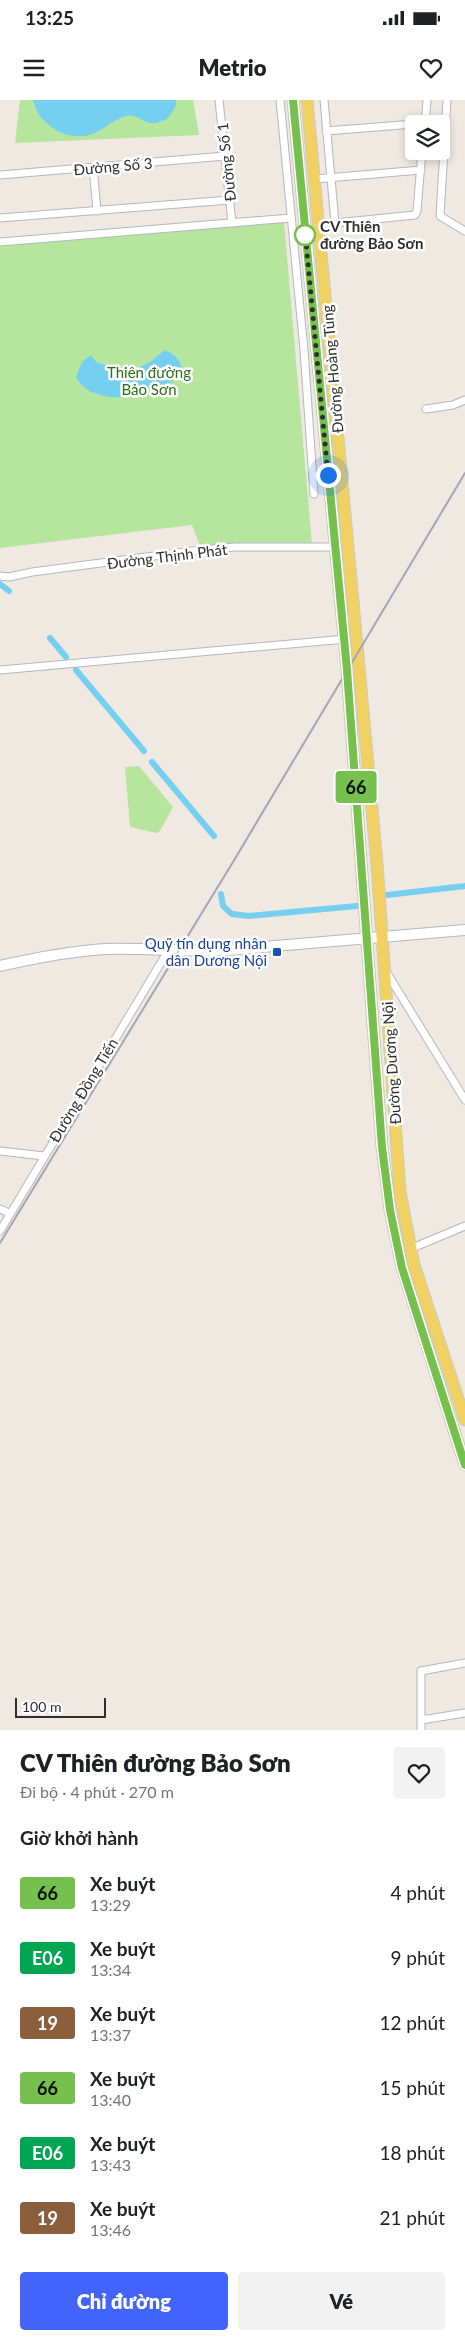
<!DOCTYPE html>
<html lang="vi">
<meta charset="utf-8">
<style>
:root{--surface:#fff;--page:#f2f2f2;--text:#202124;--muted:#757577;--accent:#4264fb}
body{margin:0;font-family:Lato,sans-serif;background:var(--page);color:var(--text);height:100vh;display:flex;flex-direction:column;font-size:19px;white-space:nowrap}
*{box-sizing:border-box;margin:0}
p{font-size:16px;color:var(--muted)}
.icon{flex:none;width:28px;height:28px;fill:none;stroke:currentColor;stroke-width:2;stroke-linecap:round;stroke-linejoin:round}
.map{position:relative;height:1630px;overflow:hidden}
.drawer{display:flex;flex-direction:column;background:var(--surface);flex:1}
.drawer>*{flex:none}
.badge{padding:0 10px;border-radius:4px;font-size:18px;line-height:32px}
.controls{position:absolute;left:405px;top:15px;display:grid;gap:10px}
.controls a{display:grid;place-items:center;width:45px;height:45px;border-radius:5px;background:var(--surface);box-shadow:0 2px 8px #0003;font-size:25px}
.scale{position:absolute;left:15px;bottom:12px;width:91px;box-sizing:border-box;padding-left:5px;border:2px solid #2e2e2e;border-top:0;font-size:14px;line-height:18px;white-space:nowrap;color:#2e2e2e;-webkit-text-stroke:4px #fff;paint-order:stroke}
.you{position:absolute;width:25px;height:25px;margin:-12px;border:4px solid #fff;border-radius:50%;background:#1a73e8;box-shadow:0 0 0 8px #1a73e833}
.map>.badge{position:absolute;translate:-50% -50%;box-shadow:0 0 0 2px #fff}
h2{padding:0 20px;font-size:19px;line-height:45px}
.round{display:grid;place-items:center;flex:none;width:52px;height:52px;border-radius:5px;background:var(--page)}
.headline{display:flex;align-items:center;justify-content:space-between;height:85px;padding:0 20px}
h1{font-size:24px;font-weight:800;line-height:38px}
.primary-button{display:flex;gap:10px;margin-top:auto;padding:10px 20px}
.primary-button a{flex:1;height:58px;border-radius:5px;background:var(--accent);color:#fff;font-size:20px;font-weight:800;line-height:58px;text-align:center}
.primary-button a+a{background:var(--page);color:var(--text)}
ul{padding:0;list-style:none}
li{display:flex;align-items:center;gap:15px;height:65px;padding:0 20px}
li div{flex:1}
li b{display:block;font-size:19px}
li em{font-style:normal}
li .badge{min-width:55px;font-weight:700;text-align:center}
.status{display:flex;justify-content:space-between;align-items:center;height:35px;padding:0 25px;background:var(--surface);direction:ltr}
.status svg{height:14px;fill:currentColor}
header{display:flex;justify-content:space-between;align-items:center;height:65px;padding:0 20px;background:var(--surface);font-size:22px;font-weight:800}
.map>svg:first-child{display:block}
.green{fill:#b6e59e}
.water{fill:#75cff0}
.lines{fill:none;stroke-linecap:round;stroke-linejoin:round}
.canal{stroke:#75cff0;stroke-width:6}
.street-casing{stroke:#b4b7c1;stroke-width:9}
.secondary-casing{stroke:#b4b7c1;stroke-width:12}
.primary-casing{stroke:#c9c9c9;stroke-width:13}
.street{stroke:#fff;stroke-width:7}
.secondary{stroke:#fff;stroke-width:10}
.primary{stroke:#f2d163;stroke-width:11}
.rail{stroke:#a3a6b8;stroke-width:2}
.line-casing{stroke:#fff;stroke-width:11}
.line{stroke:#76c04d;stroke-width:8}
.walk{stroke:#2e2e2e;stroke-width:5;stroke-dasharray:0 9}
.stop-dot{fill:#fff;stroke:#76c04d;stroke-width:2.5}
.transit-dot{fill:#1a4fb4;stroke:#fff;stroke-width:2}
.labels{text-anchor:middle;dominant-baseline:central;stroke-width:5;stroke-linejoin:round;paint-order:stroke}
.street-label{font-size:15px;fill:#2e2e2e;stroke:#fff}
.stop-label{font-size:15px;font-weight:bold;fill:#2e2e2e;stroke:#fff;text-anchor:start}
.park-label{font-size:15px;fill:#2c6e1b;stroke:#fff}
.transit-label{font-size:15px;fill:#164399;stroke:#fff;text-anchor:end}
</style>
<div class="status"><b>13:25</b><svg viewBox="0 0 49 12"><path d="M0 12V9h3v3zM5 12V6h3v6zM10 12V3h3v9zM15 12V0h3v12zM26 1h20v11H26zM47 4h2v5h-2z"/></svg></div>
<header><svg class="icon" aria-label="menu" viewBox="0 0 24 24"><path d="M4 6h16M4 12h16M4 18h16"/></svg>Metrio<svg class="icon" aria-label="heart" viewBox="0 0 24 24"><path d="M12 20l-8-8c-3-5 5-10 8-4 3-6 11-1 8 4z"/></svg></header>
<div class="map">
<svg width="465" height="1630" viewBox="0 0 465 1630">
<rect width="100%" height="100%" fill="#efe9e1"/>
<path class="green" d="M 20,0 L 193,0 L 199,35 L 15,43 Z
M 284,122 L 312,445 L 200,446 L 192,425 L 0,448 L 0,143 Z
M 139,666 L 173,707 L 160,731 L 156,733 L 130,727 L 125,667 Z"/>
<path class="water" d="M 33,0 L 176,0 C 177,6 174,9 171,14 C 169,18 167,19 162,21 C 144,29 141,13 127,16 C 114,18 102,32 89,35 C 65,41 38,24 33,0 Z
M 165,250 C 225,279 100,324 76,277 L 82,262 L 91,255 L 96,262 L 129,272 L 150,262 Z"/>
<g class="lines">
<path class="canal" d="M 0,484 L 9,491
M 50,538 L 66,557
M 76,570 L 144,651
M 152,662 L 214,736
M 221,794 L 223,806 L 232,814 L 249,816 L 357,806
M 387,795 L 465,786"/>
<g class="street-casing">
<path id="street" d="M 219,0 L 232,123
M 280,0 L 304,250 L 314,394
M 324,0 L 335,123 L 415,115 L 417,111 L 422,51
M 447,0 L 440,116 L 465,131
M 417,24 L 445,23
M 425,24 L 427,0
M 326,31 L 414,24
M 93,67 L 97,111
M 0,75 L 225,56
M 315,79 L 421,70
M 0,118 L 230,100
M 0,142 L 291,118
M 426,309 L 453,305 L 465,300
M 0,476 L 9,477 L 32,472 L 192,451 L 235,447 L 335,447
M 0,570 L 346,539
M 387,873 L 465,1000
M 0,1051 L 44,1056
M 0,1109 L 9,1113
M 0,1131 L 168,851
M 410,1149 L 465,1126
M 421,1620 L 465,1613
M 421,1630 L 421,1571 L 465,1563"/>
</g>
<g class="secondary-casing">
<path id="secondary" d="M 0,866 C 35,858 70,851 106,849 C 147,848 187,852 228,850 L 465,830"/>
</g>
<g class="primary-casing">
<path id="primary" d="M 293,0 L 347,570 L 382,1047 L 390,1110 L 402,1167 L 465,1365
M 307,0 L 377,764 L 400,1092 L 414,1165 L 465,1320"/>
</g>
<use href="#street" class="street"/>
<use href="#secondary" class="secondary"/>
<use href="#primary" class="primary"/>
<path class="rail" d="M 0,1143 L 233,762 L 465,373"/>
</g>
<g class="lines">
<g class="line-casing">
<path id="line" d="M 293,0 L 347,570 L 382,1047 L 390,1110 L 402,1168 L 465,1365"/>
</g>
<use href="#line" class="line"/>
<path class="walk" d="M 305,135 L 305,132 L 328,375"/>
</g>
<circle class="stop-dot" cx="305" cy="135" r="10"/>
<rect class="transit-dot" x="272" y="847" width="10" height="10" rx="2.5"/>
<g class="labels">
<g class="street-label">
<text transform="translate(226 62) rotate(-96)">Đường Số 1</text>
<text transform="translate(113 66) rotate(-5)">Đường Số 3</text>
<text transform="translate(332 269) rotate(-95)">Đường Hoàng Tùng</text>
<text transform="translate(167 456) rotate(-7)">Đường Thịnh Phát</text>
<text transform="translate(391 963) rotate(-94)">Đường Dương Nội</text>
<text transform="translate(83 990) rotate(-59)">Đường Đồng Tiến</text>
</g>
<g class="stop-label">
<text x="320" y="126">CV Thiên<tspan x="320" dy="17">đường Bảo Sơn</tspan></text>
</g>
<g class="park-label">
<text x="149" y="272">Thiên đường<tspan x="149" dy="17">Bảo Sơn</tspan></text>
</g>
<g class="transit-label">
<text x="267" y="843">Quỹ tín dụng nhân<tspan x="267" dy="17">dân Dương Nội</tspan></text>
</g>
</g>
</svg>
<div class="controls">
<a><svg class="icon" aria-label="layers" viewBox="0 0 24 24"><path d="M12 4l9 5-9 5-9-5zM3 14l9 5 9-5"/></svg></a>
</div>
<div class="scale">100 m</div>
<div class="you" style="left:328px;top:375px"></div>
<b class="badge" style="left:356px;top:687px;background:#76c04d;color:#111">66</b>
</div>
<section class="drawer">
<div class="headline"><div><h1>CV Thiên đường Bảo Sơn</h1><p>Đi bộ · 4 phút · 270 m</p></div><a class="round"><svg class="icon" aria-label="heart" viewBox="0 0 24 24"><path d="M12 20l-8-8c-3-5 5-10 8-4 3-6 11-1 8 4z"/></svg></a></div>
<h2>Giờ khởi hành</h2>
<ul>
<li><span class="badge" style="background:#76c04d;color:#111">66</span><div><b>Xe buýt</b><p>13:29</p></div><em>4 phút</em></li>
<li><span class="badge" style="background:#00a651;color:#fff">E06</span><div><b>Xe buýt</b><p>13:34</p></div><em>9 phút</em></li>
<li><span class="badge" style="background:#8b5e3c;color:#fff">19</span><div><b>Xe buýt</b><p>13:37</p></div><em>12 phút</em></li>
<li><span class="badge" style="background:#76c04d;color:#111">66</span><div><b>Xe buýt</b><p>13:40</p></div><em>15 phút</em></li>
<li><span class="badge" style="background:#00a651;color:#fff">E06</span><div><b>Xe buýt</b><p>13:43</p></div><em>18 phút</em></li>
<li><span class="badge" style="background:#8b5e3c;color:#fff">19</span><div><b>Xe buýt</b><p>13:46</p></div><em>21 phút</em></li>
</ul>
<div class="primary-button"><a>Chỉ đường</a><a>Vé</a></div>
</section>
